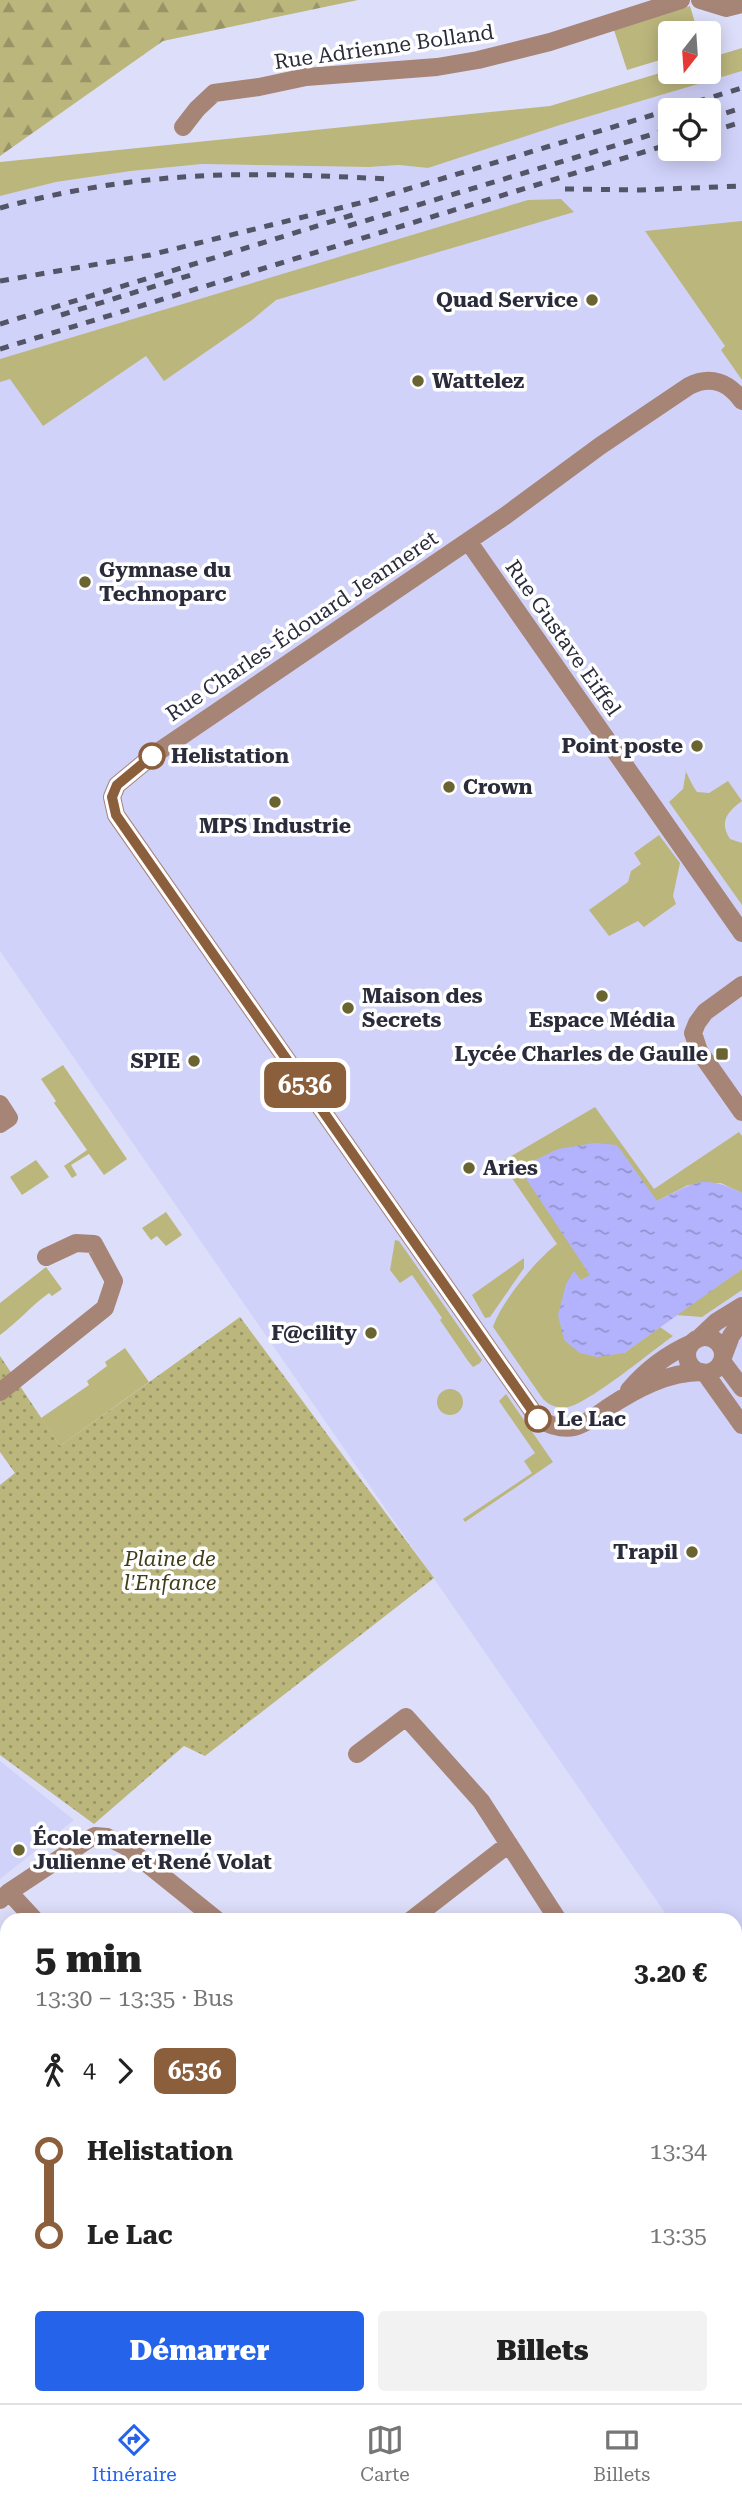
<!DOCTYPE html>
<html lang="fr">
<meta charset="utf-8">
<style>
:root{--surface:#fff;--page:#f2f2f2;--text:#222;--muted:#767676;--line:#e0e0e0;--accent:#2563eb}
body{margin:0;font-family:"Roboto Serif",serif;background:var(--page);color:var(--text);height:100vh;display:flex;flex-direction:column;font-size:26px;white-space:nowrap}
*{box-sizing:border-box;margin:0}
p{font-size:23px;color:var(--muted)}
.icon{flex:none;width:38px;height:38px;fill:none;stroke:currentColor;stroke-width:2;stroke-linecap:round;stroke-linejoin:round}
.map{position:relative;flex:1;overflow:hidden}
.drawer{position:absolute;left:0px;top:1913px;width:742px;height:492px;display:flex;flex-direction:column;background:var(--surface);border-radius:21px 21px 0 0;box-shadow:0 4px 18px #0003}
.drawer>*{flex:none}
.badge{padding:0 14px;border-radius:10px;font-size:24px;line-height:46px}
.needle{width:46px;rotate:197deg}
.tools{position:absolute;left:658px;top:21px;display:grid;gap:14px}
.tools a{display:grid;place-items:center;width:63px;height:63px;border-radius:7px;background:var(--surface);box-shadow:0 4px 18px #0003;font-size:35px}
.map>.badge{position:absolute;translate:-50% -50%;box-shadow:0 0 0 4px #fff}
.legs{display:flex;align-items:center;gap:10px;height:77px;padding:0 35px;font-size:23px}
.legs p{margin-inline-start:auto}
.head{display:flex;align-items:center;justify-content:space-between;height:119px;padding:0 35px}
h1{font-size:38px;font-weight:800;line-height:52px}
.action{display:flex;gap:14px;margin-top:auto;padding:14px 35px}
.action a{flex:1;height:80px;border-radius:7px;background:var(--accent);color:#fff;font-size:28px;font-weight:800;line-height:80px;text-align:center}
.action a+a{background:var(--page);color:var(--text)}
ul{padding:0 35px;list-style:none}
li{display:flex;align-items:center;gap:24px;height:84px;font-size:26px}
li i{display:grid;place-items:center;width:10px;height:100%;margin:0 9px;background:currentColor}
li i::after{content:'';width:18px;height:18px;margin:-9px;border:5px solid;border-radius:50%;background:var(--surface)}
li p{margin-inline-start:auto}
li:first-child i{background:linear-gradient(#0000 50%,currentColor 0)}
li:last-child i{background:linear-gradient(currentColor 50%,#0000 0)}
.menu{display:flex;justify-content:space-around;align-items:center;height:98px;border-top:2px solid var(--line);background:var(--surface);font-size:19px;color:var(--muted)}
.menu a{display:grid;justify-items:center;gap:4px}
.menu .selected{color:var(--accent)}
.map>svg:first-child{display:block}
.built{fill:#d1d2fa;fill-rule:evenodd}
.green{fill:#bbb67c}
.forest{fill:url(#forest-firs)}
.park{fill:url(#park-dots)}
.water{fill:url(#water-ripples)}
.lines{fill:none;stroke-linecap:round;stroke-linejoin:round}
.minor{stroke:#a68476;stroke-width:18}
.rail{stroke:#535466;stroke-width:5;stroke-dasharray:9 9;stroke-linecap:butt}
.line-1-casing{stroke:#fff;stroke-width:16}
.line-1{stroke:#8b5e3c;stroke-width:10}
.poi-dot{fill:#696431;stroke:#fff;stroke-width:2.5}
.stop-1-dot{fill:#fff;stroke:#8b5e3c;stroke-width:3.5}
.labels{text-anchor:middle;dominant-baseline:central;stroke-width:7;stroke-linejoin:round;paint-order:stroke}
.street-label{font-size:21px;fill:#2a2b3b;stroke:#fff}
.poi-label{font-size:21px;font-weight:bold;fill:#2a2b3b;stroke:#fff;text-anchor:end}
.stop-label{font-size:21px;font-weight:bold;fill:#2a2b3b;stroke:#fff;text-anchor:start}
.park-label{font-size:21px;font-style:italic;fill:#403d19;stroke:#fff}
</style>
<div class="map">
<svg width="742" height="2403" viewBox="0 0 742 2403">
<defs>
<pattern id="forest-firs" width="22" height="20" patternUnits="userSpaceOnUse" patternTransform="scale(1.75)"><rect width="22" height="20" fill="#bbb67c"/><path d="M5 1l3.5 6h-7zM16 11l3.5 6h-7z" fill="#989467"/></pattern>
<pattern id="park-dots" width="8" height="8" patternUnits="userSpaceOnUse" patternTransform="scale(1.75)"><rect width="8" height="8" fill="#bbb67c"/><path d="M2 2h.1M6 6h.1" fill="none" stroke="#989467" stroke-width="1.8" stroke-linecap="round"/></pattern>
<pattern id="water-ripples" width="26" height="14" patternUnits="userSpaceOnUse" patternTransform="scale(1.75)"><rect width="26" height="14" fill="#b3b3fd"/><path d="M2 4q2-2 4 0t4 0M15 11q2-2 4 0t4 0" fill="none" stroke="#9292ce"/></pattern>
</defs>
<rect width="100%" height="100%" fill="#dddef9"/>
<path class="built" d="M 742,71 L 742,2030 L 735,2019 L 735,1920 L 670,1920 L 0,951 L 0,196 L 56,182 L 131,171 L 202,164 L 369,167 L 399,165 L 428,168 L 560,125 ZM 670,110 L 709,110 L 709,149 L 670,149 Z
M 0,1761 L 74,1820 L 0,1879 Z"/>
<path class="green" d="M 690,6 L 698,33 L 670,33 L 670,57 L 627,70 L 614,30 Z
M 742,48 L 742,71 L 560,125 L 428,168 L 399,165 L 369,167 L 202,164 L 131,171 L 56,182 L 0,196 L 0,162 L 550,106 L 670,70 L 670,72 L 709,72 L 709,58 Z
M 561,199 L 574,212 L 276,300 L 252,320 L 164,381 L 146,356 L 43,426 L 10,379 L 0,382 L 0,359 L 528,200 Z
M 742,221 L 742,380 L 721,350 L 725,346 L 645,231 Z
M 681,763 C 688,773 690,783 697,792 L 709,793 L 728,781 L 742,801 C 727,812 719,822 730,839 L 742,843 L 742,905 L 669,802 L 683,789 L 686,771 Z
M 659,835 L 680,863 L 673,896 L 676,904 L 644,927 L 638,921 L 609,936 L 589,910 L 628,882 L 631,871 L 641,864 L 634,853 Z
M 63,1065 L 127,1159 L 104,1175 L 89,1154 L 71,1165 L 77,1175 L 72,1178 L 64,1166 L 87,1150 L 54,1103 L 56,1101 L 41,1079 Z
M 595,1107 L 654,1189 L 739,1132 L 742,1136 L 742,1193 L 721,1183 L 688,1185 L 657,1201 L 590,1276 L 581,1280 L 624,1353 L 660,1327 L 673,1336 C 652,1351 589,1403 568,1407 C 559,1409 550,1406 543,1399 L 493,1327 C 501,1302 536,1260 557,1244 L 501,1162 Z
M 36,1160 L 49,1177 L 22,1195 L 10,1177 Z
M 166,1212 L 182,1235 L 166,1246 L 157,1236 L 151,1240 L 142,1228 Z
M 395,1240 L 399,1241 L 482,1360 L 480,1363 L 473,1367 L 468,1361 L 440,1320 L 442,1318 L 412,1275 L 400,1283 L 390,1270 Z
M 524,1258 L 524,1268 L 490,1317 L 485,1318 L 472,1295 Z
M 46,1267 L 62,1289 L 52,1296 L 49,1293 C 31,1306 19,1321 0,1335 L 0,1303 Z
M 742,1269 L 742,1290 L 702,1317 L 675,1315 Z
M 125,1348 L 149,1382 L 60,1446 L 41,1418 L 89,1385 L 87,1381 L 107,1366 L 105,1362 Z
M437 1402a13 13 0 1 1 26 0a13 13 0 1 1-26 0Z
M 506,1394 L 553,1462 L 465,1522 L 463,1519 L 532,1473 L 524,1461 L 535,1453 L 499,1401 Z"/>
<path class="forest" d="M 0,0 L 358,0 L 163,41 L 0,156 Z"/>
<path class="park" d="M 240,1317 L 434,1578 L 205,1756 L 184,1746 L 94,1824 L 0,1755 L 0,1485 L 15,1473 L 0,1452 L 0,1356 L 60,1446 Z"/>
<path class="water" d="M 594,1143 L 617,1145 L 657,1201 C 695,1183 701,1173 742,1193 L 742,1269 L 624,1353 L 597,1357 L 580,1353 L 564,1340 L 558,1315 L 566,1284 L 574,1271 L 581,1280 L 590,1275 L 519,1168 L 558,1149 Z"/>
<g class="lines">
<path class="minor" d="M 700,0 L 726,8 L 742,4
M 183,127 L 197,109 L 214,93 L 259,87 L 306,77 L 437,67 L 478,60 L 550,42 L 681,0
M 468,541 L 742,933
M 742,985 L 705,1012 L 697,1023 L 693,1033 L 699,1051 L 742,1112
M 0,1104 L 9,1118 L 0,1124
M687 1355a18 18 0 1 1 36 0a18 18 0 1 1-36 0Z
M 698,1339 L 716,1322 L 742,1306
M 723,1357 L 731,1336 L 742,1320
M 722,1361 L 742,1388
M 702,1372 C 667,1372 636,1389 607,1408 C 597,1415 586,1424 574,1427 C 561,1430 549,1425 538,1419 L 116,815 L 112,797 L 117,785 L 152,756 L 505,516 L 600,446 L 689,386 C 710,375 729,382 742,401
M 705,1373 L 742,1425
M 629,1390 C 647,1369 667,1354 692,1343
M 0,1392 L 105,1308 L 114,1281 L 94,1244 L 76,1243 L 46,1257
M 357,1754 L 406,1717 L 481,1801 L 558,1920
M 9,1892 L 35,1920
M 0,1900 L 9,1892 L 89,1839 L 95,1836 L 107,1837 L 125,1846 L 217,1920
M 411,1920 L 509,1844
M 735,2072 L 742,2063
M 735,2099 L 742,2090
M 0,2115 L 7,2124
M 735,2332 L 742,2339
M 216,2398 L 220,2403
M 428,2403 L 435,2398
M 455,2403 L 462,2398"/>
<path class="rail" d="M 709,118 L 742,108
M 709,132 L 742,122
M 565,189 L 640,190 L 742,186
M 0,208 C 59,192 122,181 183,177 C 252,172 322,176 391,179
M 348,226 L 670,129
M 0,281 L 150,255 L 368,201 L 742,88
M 61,315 L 191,275
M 0,324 L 359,213
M 0,349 L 670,144"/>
</g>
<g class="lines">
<g class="line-1-casing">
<path id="line-1" d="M 152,756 L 117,785 L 112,797 L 116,815 L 538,1419"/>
</g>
<use href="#line-1" class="line-1"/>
</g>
<g class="poi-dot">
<circle cx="592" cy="300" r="7"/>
<circle cx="418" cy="381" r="7"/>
<circle cx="85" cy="582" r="7"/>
<circle cx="697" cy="746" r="7"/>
<circle cx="449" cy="787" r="7"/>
<circle cx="275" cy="802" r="7"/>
<circle cx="602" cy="996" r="7"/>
<circle cx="348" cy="1008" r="7"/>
<rect x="715" y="1047" width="14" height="14" rx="3.5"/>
<circle cx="194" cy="1061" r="7"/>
<circle cx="469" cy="1168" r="7"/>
<circle cx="371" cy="1333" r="7"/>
<circle cx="692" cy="1552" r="7"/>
<circle cx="19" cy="1850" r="7"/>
</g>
<g class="stop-1-dot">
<circle cx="152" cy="756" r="12"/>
<circle cx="538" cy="1419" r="12"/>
</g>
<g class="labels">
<g class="street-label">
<text transform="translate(384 47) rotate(-8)">Rue Adrienne Bolland</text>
<text transform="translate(302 626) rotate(-34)">Rue Charles-Édouard Jeanneret</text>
<text transform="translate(563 638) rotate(55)">Rue Gustave Eiffel</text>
</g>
<g class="poi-label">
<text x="578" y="300">Quad Service</text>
<text x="432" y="381" text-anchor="start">Wattelez</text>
<text x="99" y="570" text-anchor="start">Gymnase du<tspan x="99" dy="24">Technoparc</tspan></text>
<text x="683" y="746">Point poste</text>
<text x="463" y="787" text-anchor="start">Crown</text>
<text x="275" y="826" text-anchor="middle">MPS Industrie</text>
<text x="362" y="996" text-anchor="start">Maison des<tspan x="362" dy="24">Secrets</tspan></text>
<text x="602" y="1020" text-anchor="middle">Espace Média</text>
<text x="708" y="1054">Lycée Charles de Gaulle</text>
<text x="180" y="1061">SPIE</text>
<text x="483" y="1168" text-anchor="start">Aries</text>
<text x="357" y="1333">F@cility</text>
<text x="678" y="1552">Trapil</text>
<text x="33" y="1838" text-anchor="start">École maternelle<tspan x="33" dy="24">Julienne et René Volat</tspan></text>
</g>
<g class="stop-label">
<text x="171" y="756">Helistation</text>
<text x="557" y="1419">Le Lac</text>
</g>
<g class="park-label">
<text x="170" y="1559">Plaine de<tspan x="170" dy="24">l'Enfance</tspan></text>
</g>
</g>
</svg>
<div class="tools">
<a><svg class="needle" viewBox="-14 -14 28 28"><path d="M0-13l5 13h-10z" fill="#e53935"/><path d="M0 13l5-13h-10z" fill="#767676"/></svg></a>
<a><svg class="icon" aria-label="locate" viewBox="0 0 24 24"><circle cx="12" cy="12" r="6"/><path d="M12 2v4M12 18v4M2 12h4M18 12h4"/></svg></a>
</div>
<b class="badge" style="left:305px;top:1085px;background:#8b5e3c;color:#fff">6536</b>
<section class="drawer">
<div class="head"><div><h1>5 min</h1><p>13:30 – 13:35 · Bus</p></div><b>3.20 €</b></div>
<div class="legs"><svg class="icon" aria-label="walk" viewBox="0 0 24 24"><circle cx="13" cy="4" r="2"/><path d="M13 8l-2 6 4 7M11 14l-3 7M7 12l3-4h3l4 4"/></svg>4<svg class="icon" aria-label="forward" viewBox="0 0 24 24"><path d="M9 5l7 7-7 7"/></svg><b class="badge" style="background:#8b5e3c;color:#fff">6536</b></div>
<ul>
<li><i style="color:#8b5e3c"></i><b>Helistation</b><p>13:34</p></li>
<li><i style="color:#8b5e3c"></i><b>Le Lac</b><p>13:35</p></li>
</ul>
<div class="action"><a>Démarrer</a><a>Billets</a></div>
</section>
</div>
<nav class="menu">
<a class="selected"><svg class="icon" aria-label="directions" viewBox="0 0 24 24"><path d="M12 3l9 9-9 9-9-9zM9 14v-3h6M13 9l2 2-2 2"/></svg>Itinéraire</a>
<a><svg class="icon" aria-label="map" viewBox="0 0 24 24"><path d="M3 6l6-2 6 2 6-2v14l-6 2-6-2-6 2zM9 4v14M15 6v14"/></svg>Carte</a>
<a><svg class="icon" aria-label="tickets" viewBox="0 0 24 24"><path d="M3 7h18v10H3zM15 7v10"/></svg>Billets</a>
</nav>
